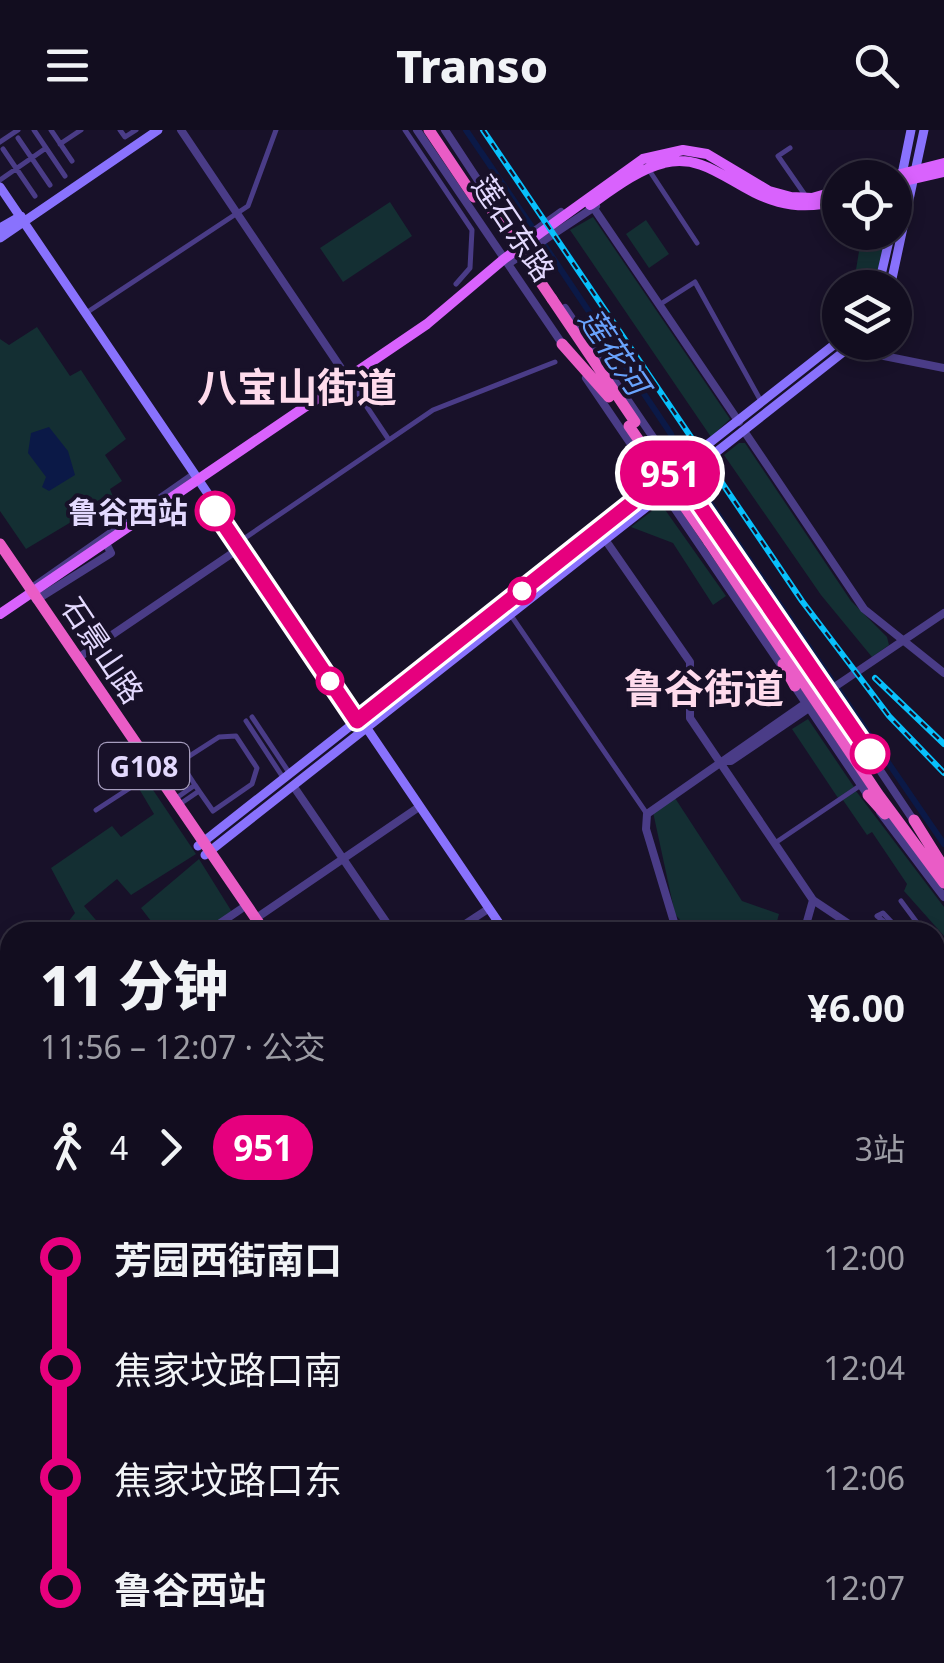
<!DOCTYPE html>
<html lang="zh">
<meta charset="utf-8">
<style>
:root{--surface:#120d1f;--page:#1b1628;--text:#f1f3f6;--muted:#9c9ca4;--line:#312d3d}
body{margin:0;font-family:"Noto Sans","Noto Sans SC",sans-serif;background:var(--page);color:var(--text);height:100vh;display:flex;flex-direction:column;font-size:38px;white-space:nowrap}
*{box-sizing:border-box;margin:0}
p{font-size:32px;color:var(--muted)}
.icon{flex:none;width:55px;height:55px;fill:none;stroke:currentColor;stroke-width:2;stroke-linecap:round;stroke-linejoin:round}
.map{position:relative;flex:1;overflow:hidden}
.side{position:absolute;left:0px;top:792px;width:945px;height:742px;display:flex;flex-direction:column;background:var(--surface);border-radius:30px 30px 0 0;box-shadow:0 5px 15px #0003,0 0 0 2px var(--line)}
.side>*{flex:none}
.badge{padding:0 20px;border-radius:32px;font-size:35px;line-height:65px}
.tools{position:absolute;left:822px;top:30px;display:grid;gap:20px}
.tools a{display:grid;place-items:center;width:90px;height:90px;border-radius:50%;background:var(--surface);box-shadow:0 5px 15px #0003,0 0 0 2px var(--line);font-size:50px}
.map>.badge{position:absolute;translate:-50% -50%;box-shadow:0 0 0 5px #fff}
.legs{display:flex;align-items:center;gap:15px;height:110px;padding:0 40px;font-size:32px}
.legs p{margin-inline-start:auto}
.headline{display:flex;align-items:center;justify-content:space-between;height:170px;padding:0 40px}
h1{font-size:55px;font-weight:800;line-height:75px}
ul{padding:0 40px;list-style:none}
li{display:flex;align-items:center;gap:35px;height:110px;font-size:38px}
li i{display:grid;place-items:center;width:15px;height:100%;margin:0 12px;background:currentColor}
li i::after{content:'';width:25px;height:25px;margin:-12px;border:8px solid;border-radius:50%;background:var(--surface)}
li p{margin-inline-start:auto}
li:first-child i{background:linear-gradient(#0000 50%,currentColor 0)}
li:last-child i{background:linear-gradient(currentColor 50%,#0000 0)}
header{display:flex;justify-content:space-between;align-items:center;height:130px;padding:0 40px;background:var(--surface);font-size:45px;font-weight:800}
.map>svg:first-child{display:block}
.green{fill:#142f33}
.water{fill:#0b1947}
.lines{fill:none;stroke-linecap:round;stroke-linejoin:round}
.river{stroke:#0b1947;stroke-width:6}
.minor{stroke:#4a3c87;stroke-width:5}
.tertiary{stroke:#4a3c87;stroke-width:8}
.secondary{stroke:#8972fd;stroke-width:9}
.primary{stroke:#d962fd;stroke-width:10}
.trunk{stroke:#ea5cc6;stroke-width:11}
.motorway{stroke:#fc568e;stroke-width:12}
.rail-casing{stroke:#08c0fb;stroke-width:6}
.rail{stroke:#181129;stroke-width:2.5;stroke-dasharray:8;stroke-linecap:butt}
.trunk-bridge{stroke:#ea5cc6;stroke-width:11}
.line-1-casing{stroke:#fff;stroke-width:22}
.line-1{stroke:#e6007e;stroke-width:15}
.stop-1-dot{fill:#fff;stroke:#e6007e;stroke-width:5}
.labels{text-anchor:middle;dominant-baseline:central;stroke-width:8;stroke-linejoin:round;paint-order:stroke}
.shield{fill:#181129;stroke:#a69dbe;stroke-width:2.5}
.shield-label{font-size:28px;font-weight:bold;fill:#e3d9fe}
.street-label{font-size:30px;fill:#e3d9fe;stroke:#181129}
.stop-label{font-size:30px;font-weight:bold;fill:#e3d9fe;stroke:#181129;text-anchor:end}
.water-label{font-size:32px;font-style:italic;fill:#69a3fd;stroke:#181129}
.district-label{font-size:40px;font-weight:bold;fill:#fedbec;stroke:#181129}
</style>
<header><svg class="icon" aria-label="menu" viewBox="0 0 24 24"><path d="M4 6h16M4 12h16M4 18h16"/></svg>Transo<svg class="icon" aria-label="search" viewBox="0 0 24 24"><circle cx="10" cy="10" r="6"/><path d="M15 15l6 6"/></svg></header>
<div class="map">
<svg width="944" height="1533" viewBox="0 0 944 1533">
<rect width="100%" height="100%" fill="#181129"/>
<path class="green" d="M 390,72 L 412,106 L 343,152 L 320,118 Z
M 593,87 L 730,289 L 711,307 L 570,100 Z
M 646,90 L 669,124 L 649,138 L 626,104 Z
M 862,103 L 887,103 L 874,157 L 853,158 Z
M 37,197 L 70,246 L 81,240 L 126,309 L 105,325 L 122,351 L 110,359 L 113,367 L 26,419 L 0,381 L 0,209 L 9,215 Z
M 739,313 L 745,313 L 851,471 L 887,507 L 889,515 L 872,527 L 821,465 L 724,325 Z
M 661,374 L 726,466 L 713,475 L 673,413 L 631,397 Z
M 808,589 L 854,657 L 838,668 L 792,599 Z
M 147,651 L 196,724 L 131,765 L 117,749 L 84,776 L 106,802 L 75,802 L 68,792 L 75,783 L 51,738 L 112,696 L 121,707 L 154,684 L 138,657 Z
M 856,661 L 944,777 L 944,806 L 904,761 L 907,754 L 872,702 L 867,705 L 843,670 Z
M 675,668 L 742,771 L 779,784 L 774,802 L 690,802 L 675,784 L 653,682 Z
M 199,729 L 232,782 L 201,802 L 145,802 L 154,795 L 141,778 Z
M 0,899 L 10,904 L 10,1405 L 0,1403 Z
M 935,1447 L 944,1461 L 944,1531 L 924,1533 L 914,1527 L 902,1533 L 778,1533 L 772,1525 L 935,1525 Z
M 412,1525 L 738,1525 L 744,1533 L 399,1533 Z"/>
<path class="water" d="M 49,297 L 68,321 L 75,345 L 49,361 L 42,357 L 46,347 L 28,323 L 31,303 Z"/>
<g class="lines">
<path class="river" d="M 466,0 L 532,97
M 545,116 L 671,304 L 680,329
M 693,348 L 944,714"/>
<path class="minor" d="M 34,0 L 65,46
M 51,0 L 72,31
M 120,0 L 125,7 L 136,0
M 405,0 L 472,100 L 470,138 L 456,154
M 18,8 L 50,55
M 0,12 L 18,0
M 60,14 L 81,0
M 790,18 L 778,26 L 805,65
M 3,19 L 35,66
M 649,40 L 697,113
M 0,50 L 46,18
M 659,175 L 695,152 L 762,273
M 86,183 L 248,76 L 276,0
M 351,253 L 389,310
M 242,410 L 433,280 L 555,232
M 510,484 L 647,684
M 252,587 L 290,644
M 246,591 L 284,649
M 195,655 L 180,632 L 219,607 L 236,606 L 257,638 L 252,654 L 213,681 L 199,661
M 175,669 L 195,655 L 199,661 L 180,674
M 96,680 L 150,645
M 775,713 L 861,655
M 901,771 L 924,802
M 897,802 L 877,786 L 883,783 L 901,802
M 935,815 L 944,825
M 935,843 L 935,853
M 0,877 L 10,870
M 935,949 L 944,942"/>
<path class="tertiary" d="M 181,0 L 351,253
M 417,0 L 563,215
M 445,0 L 489,67
M 593,77 L 739,292
M 515,115 L 561,82
M 508,134 L 596,76
M 565,178 L 830,567
M 860,212 L 884,226 L 944,238
M 586,248 L 783,538
M 744,301 L 864,479 L 944,543
M 604,408 L 690,532 L 690,588 L 813,770 L 861,802
M 29,460 L 192,346
M 36,470 L 111,423 L 108,417
M 78,528 L 240,418
M 793,554 L 869,667
M 827,562 L 944,483
M 855,603 L 914,691
M 724,631 L 731,631 L 809,578
M 294,657 L 393,802
M 880,682 L 944,767
M 255,789 L 416,679
M 207,802 L 241,779
M 249,802 L 254,797
M 453,802 L 485,781
M 677,802 L 646,699 L 647,684 L 806,573
M 804,802 L 813,770
M 935,877 L 944,871
M 935,884 L 944,898
M 935,1060 L 944,1054
M 935,1103 L 944,1116
M 935,1203 L 944,1216
M 935,1371 L 944,1365
M 769,1525 L 775,1533
M 330,1533 L 345,1525"/>
<path class="secondary" d="M 0,57 L 505,802
M 895,79 L 911,0
M 0,98 L 21,86
M 0,108 L 158,0
M 878,158 L 891,102
M 890,158 L 924,0
M 198,716 L 840,210
M 205,725 L 856,212
M 668,802 L 674,798
M 0,891 L 10,897
M 935,1430 L 944,1443
M 0,1496 L 10,1503
M 38,1525 L 49,1533"/>
<path class="primary" d="M 885,48 L 944,33
M 895,53 L 944,42
M 590,75 C 610,61 640,38 664,33 C 725,18 751,96 840,70
M 0,484 L 427,194 L 504,129 L 643,29 L 683,20 L 707,24 L 769,61 L 791,67 L 812,68 L 840,60
M 746,1525 L 752,1533"/>
<path class="trunk" d="M 429,0 L 474,67
M 552,169 L 635,292
M 562,214 L 609,267
M 709,412 L 878,664 L 944,753
M 0,414 L 265,802
M 783,534 L 795,556
M 808,549 L 857,607
M 868,665 L 885,684
M 914,690 L 944,738
M 935,1166 L 944,1159"/>
<path class="motorway" d="M 935,1146 L 944,1139
M 376,1533 L 389,1525"/>
<g class="rail-casing">
<path id="rail" d="M 483,0 L 802,471 L 889,586 L 944,643
M 875,548 L 944,614
M 0,1481 L 10,1489
M 65,1525 L 81,1533"/>
</g>
<use href="#rail" class="rail"/>
<path class="trunk-bridge" d="M 480,63 L 552,169
M 629,296 L 709,412"/>
</g>
<g class="lines">
<g class="line-1-casing">
<path id="line-1" d="M 215,381 L 357,591 L 675,339 L 870,624"/>
</g>
<use href="#line-1" class="line-1"/>
</g>
<g class="stop-1-dot">
<circle cx="215" cy="381" r="18"/>
<circle cx="522" cy="461" r="12"/>
<circle cx="330" cy="551" r="12"/>
<circle cx="870" cy="624" r="18"/>
</g>
<g class="labels">
<rect class="shield" x="99" y="613" width="90" height="46" rx="8"/>
<g class="shield-label">
<text x="144" y="636">G108</text>
</g>
<g class="street-label">
<text transform="translate(514 98) rotate(56)">莲石东路</text>
<text transform="translate(103 520) rotate(56)">石景山路</text>
</g>
<g class="stop-label">
<text x="188" y="381">鲁谷西站</text>
</g>
<g class="water-label">
<text transform="translate(615 221) rotate(56)">莲花河</text>
</g>
<g class="district-label">
<text x="297" y="256">八宝山街道</text>
<text x="704" y="557">鲁谷街道</text>
</g>
</g>
</svg>
<div class="tools">
<a><svg class="icon" aria-label="locate" viewBox="0 0 24 24"><circle cx="12" cy="12" r="6"/><path d="M12 2v4M12 18v4M2 12h4M18 12h4"/></svg></a>
<a><svg class="icon" aria-label="layers" viewBox="0 0 24 24"><path d="M12 4l9 5-9 5-9-5zM3 14l9 5 9-5"/></svg></a>
</div>
<b class="badge" style="left:670px;top:343px;background:#e6007e;color:#fff">951</b>
<section class="side">
<div class="headline"><div><h1>11 分钟</h1><p>11:56 – 12:07 · 公交</p></div><b>¥6.00</b></div>
<div class="legs"><svg class="icon" aria-label="walk" viewBox="0 0 24 24"><circle cx="13" cy="4" r="2"/><path d="M13 8l-2 6 4 7M11 14l-3 7M7 12l3-4h3l4 4"/></svg>4<svg class="icon" aria-label="forward" viewBox="0 0 24 24"><path d="M9 5l7 7-7 7"/></svg><b class="badge" style="background:#e6007e;color:#fff">951</b><p>3站</p></div>
<ul>
<li><i style="color:#e6007e"></i><b>芳园西街南口</b><p>12:00</p></li>
<li><i style="color:#e6007e"></i><span>焦家坟路口南</span><p>12:04</p></li>
<li><i style="color:#e6007e"></i><span>焦家坟路口东</span><p>12:06</p></li>
<li><i style="color:#e6007e"></i><b>鲁谷西站</b><p>12:07</p></li>
</ul>
</section>
</div>
